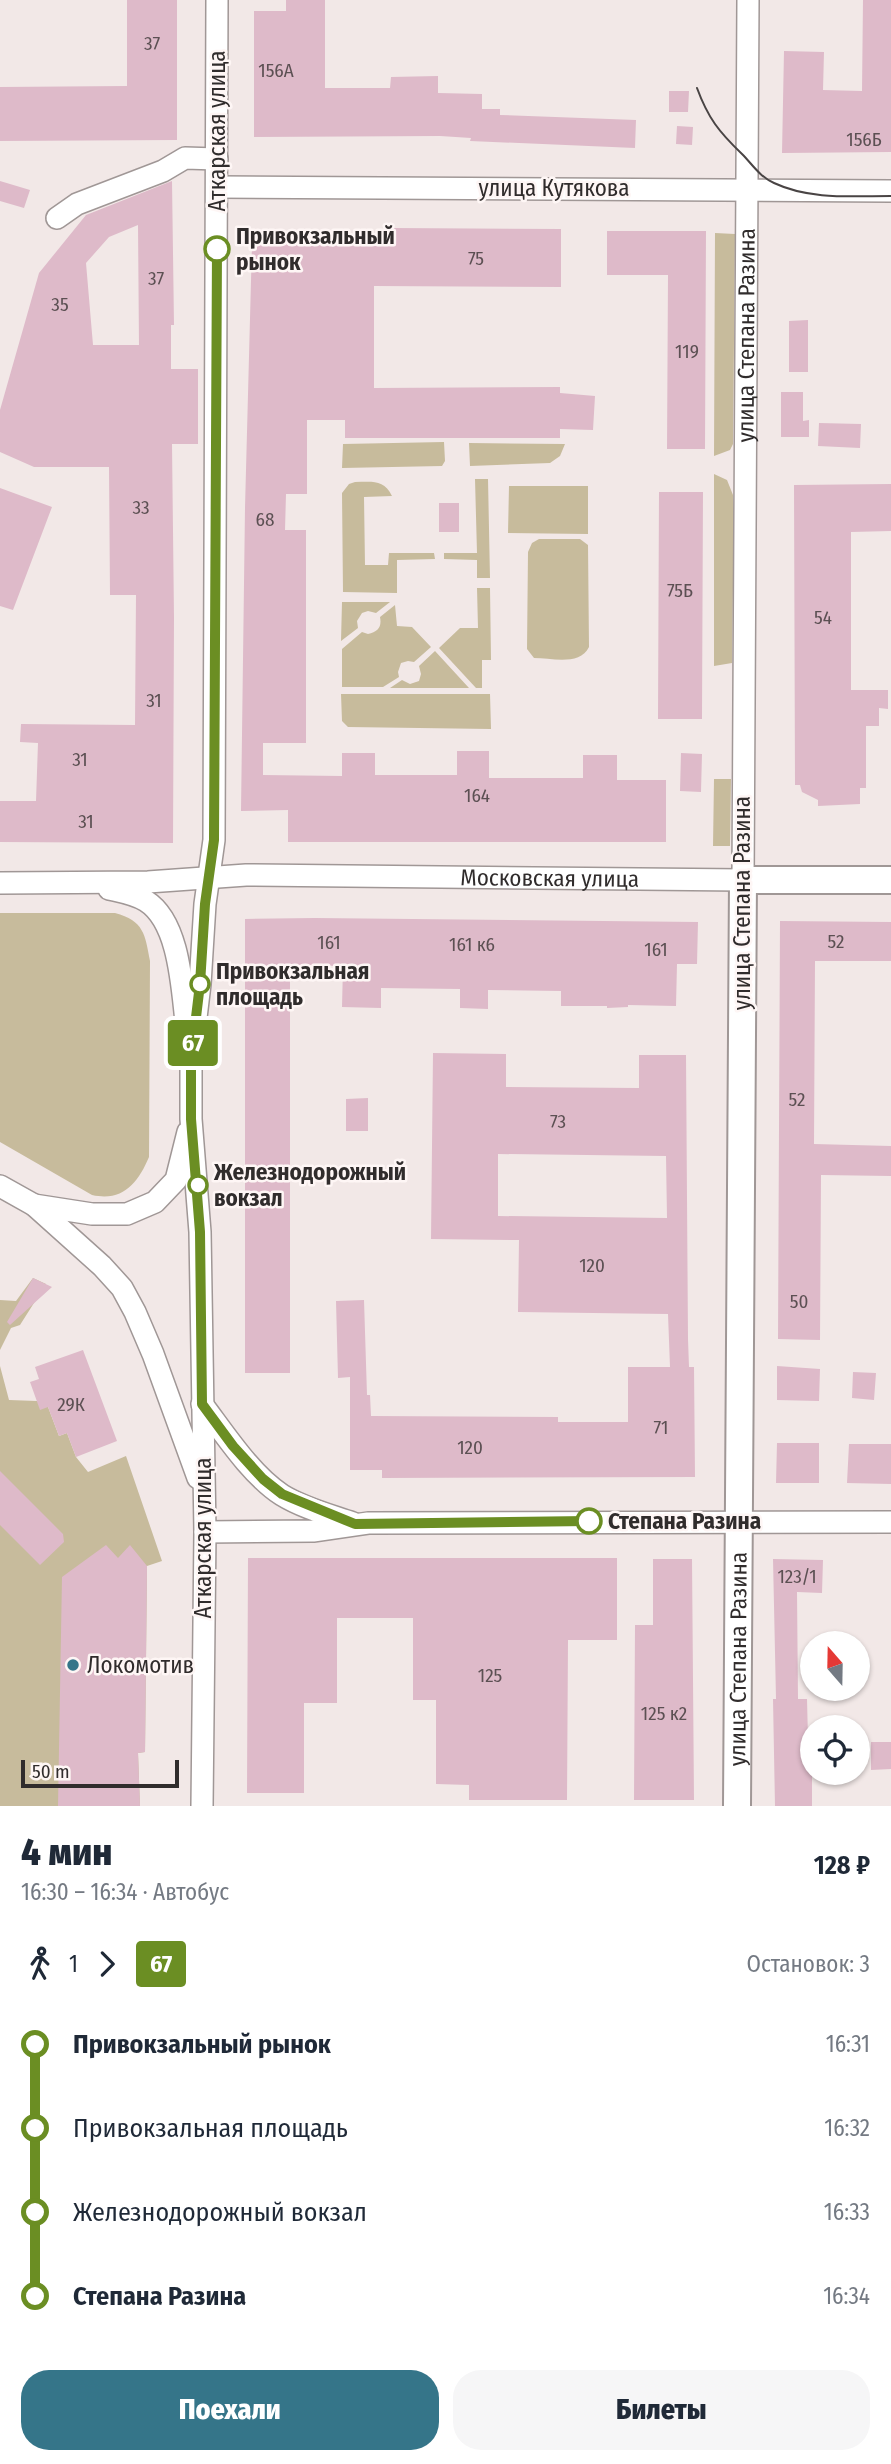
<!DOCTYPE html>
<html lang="ru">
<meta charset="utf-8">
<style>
:root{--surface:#fff;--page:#f6f6f7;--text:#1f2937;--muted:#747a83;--accent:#357589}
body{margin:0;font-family:"Fira Sans Condensed",sans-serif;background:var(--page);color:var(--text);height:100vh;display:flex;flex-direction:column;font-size:26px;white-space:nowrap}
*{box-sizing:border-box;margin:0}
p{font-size:23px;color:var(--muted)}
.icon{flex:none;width:38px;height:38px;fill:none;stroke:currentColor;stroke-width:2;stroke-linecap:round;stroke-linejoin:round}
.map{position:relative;height:1806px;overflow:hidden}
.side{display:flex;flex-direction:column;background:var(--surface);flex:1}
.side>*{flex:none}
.badge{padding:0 14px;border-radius:5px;font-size:24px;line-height:46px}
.needle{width:46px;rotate:340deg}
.controls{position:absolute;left:800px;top:1631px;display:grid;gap:14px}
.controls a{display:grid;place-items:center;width:70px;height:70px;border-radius:50%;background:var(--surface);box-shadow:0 2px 5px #0004;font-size:35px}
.scale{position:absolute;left:21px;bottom:18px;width:158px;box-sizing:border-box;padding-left:7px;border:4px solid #302c2c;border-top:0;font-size:19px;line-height:24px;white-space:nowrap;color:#302c2c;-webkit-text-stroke:5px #fef6f5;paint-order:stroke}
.map>.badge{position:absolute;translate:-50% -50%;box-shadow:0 0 0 4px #fff}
.legs{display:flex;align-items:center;gap:10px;height:77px;padding:0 21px;font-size:23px}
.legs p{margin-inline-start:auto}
.headline{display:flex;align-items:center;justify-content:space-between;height:119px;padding:0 21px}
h1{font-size:38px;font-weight:800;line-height:52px}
.action{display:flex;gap:14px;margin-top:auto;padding:14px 21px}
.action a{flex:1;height:80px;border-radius:28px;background:var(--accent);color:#fff;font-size:28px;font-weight:800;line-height:80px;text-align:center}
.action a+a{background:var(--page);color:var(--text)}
ul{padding:0 21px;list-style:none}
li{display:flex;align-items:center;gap:24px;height:84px;font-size:26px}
li i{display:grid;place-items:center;width:10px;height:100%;margin:0 9px;background:currentColor}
li i::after{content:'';width:18px;height:18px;margin:-9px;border:5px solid;border-radius:50%;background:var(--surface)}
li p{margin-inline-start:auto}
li:first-child i{background:linear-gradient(#0000 50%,currentColor 0)}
li:last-child i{background:linear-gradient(currentColor 50%,#0000 0)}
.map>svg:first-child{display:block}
.green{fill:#c7bb9c}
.building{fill:#debac9;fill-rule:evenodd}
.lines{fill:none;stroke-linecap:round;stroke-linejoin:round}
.minor-casing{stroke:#a09796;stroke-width:24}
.major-casing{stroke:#a09796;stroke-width:30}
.minor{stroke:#fff;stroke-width:21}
.major{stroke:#fff;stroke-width:26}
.tram{stroke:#494444;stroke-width:2}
.line-1-casing{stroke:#fff;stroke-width:16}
.line-1{stroke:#6b8e23;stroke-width:10}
.stop-1-dot{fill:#fff;stroke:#6b8e23;stroke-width:3.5}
.poi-dot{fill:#357589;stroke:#fef6f5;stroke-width:2.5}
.labels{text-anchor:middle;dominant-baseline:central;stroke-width:5;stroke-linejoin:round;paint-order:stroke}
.number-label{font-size:19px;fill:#5c5053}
.street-label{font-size:23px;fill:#302c2c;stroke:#fef6f5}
.stop-label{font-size:23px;font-weight:bold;fill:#302c2c;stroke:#fef6f5;text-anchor:start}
.poi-label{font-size:23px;fill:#302c2c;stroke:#fef6f5;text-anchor:start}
</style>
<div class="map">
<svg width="891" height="1806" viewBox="0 0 891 1806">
<rect width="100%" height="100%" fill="#f2e8e7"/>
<path class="green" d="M 715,233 L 735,234 L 733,444 L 730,450 L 714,456 Z
M 444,442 L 445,461 L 442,466 L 342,468 L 343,444 Z
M 469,443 L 565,444 L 560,456 L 550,463 L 470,466 Z
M 714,474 L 727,480 L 733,495 L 734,511 L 732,663 L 714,666 Z
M 475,479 L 488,479 L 490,578 L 477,578 L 477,560 L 444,559 L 444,553 L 477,553 Z
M 355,482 C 372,482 384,479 392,496 L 364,497 L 365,565 L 388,565 L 389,553 L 434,553 L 435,559 L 397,560 L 397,593 L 343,592 L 342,493 L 349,484 Z
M 509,486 L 588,486 L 588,534 L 508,533 Z
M 539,539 L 580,539 L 588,545 L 589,647 C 580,666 552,658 534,658 L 527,649 L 528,552 L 532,543 Z
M 477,588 L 490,588 L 491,660 L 482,660 L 482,688 L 476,688 L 439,648 L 460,628 L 478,628 Z
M 342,602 L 390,602 L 376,613 L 368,611 L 362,613 L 357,621 L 358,628 L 341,641 Z
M 395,605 L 397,626 L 412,627 L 431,647 L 414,662 L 408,661 L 401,663 L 398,672 L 399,677 L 383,687 L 342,687 L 342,649 L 362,632 L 368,634 C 378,632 382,627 380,617 Z
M 435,651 L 469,688 L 390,688 L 402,680 L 410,684 L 419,681 L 421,674 L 419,666 Z
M 341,694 L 490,694 L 491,729 L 348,727 L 342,721 Z
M 714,779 L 731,779 L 730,846 L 713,846 Z
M 0,913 L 115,913 C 144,921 145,934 150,961 L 149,1157 C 138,1183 123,1202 92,1195 L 0,1142 Z
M 33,1278 L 46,1284 L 20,1325 L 11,1328 L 0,1350 L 0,1300 L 16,1301 Z
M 0,1366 L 9,1400 L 37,1401 L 48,1407 L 59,1436 L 67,1433 L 76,1457 L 88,1472 L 126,1456 L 162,1561 L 147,1566 L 145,1752 L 138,1753 L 140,1806 L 0,1806 Z"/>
<path class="building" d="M 127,0 L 177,0 L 177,140 L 0,141 L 0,87 L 127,86 Z
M 286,0 L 325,0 L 325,88 L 390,88 L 391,77 L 438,76 L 438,93 L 482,94 L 482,109 L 500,109 L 500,115 L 636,120 L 635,148 L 470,141 L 471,138 L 440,136 L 254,137 L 254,11 L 286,11 Z
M 863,0 L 891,0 L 891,152 L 782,153 L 784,51 L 824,52 L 823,90 L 862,91 Z
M 669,91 L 689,91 L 688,112 L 669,112 Z
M 677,126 L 693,127 L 692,145 L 676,144 Z
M 0,181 L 30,190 L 24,208 L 0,201 Z
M 172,181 L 174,325 L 171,325 L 171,369 L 198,369 L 198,444 L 172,444 L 174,618 L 173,843 L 0,842 L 0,801 L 36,801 L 38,743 L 20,742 L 21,724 L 135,725 L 136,595 L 110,595 L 109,467 L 34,467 L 0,452 L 0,410 L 39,273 L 86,215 ZM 138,225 L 139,345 L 93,345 L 86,263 L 109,237 Z
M 392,228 L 561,229 L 561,287 L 374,286 L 374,388 L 560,387 L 560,393 L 595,396 L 593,430 L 560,429 L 560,438 L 345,438 L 345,420 L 307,420 L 307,494 L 286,494 L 285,530 L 306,530 L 306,743 L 263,743 L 263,775 L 342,776 L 342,753 L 375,753 L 375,775 L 457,775 L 457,751 L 489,751 L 489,778 L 583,778 L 583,755 L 617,755 L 617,780 L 666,780 L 666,842 L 288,842 L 288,810 L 241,811 L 245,508 L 252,243 L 392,243 Z
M 607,231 L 706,231 L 705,449 L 667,449 L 668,275 L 607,275 Z
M 808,320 L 808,372 L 789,372 L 789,321 Z
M 781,392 L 803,392 L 803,421 L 809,420 L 809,437 L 781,437 Z
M 819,423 L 861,424 L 860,448 L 818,446 Z
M 891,484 L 891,531 L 851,532 L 851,690 L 888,690 L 888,709 L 879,708 L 879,726 L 866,726 L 866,788 L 860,788 L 860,804 L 818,806 L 818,800 L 802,792 L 800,785 L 795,785 L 794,485 Z
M 0,488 L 52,507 L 13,610 L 0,606 Z
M 659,492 L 703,492 L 702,719 L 658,719 Z
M 439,503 L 459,503 L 459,532 L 439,532 Z
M 681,753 L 702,754 L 701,792 L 680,791 Z
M 315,918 L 698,922 L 697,964 L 677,964 L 676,1006 L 628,1005 L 628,1007 L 607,1008 L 607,1006 L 561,1006 L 561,991 L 488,990 L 488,1009 L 460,1008 L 460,989 L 381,988 L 381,1008 L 342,1007 L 343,966 L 290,965 L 290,1373 L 245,1373 L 245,919 Z
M 780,921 L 891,922 L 891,961 L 815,961 L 814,1144 L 891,1146 L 891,1176 L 821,1175 L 820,1340 L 778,1339 Z
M 433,1053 L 506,1054 L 506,1087 L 639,1088 L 639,1055 L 686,1055 L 688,1339 L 689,1367 L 694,1367 L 695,1477 L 382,1478 L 382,1470 L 350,1470 L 350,1377 L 338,1378 L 336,1301 L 364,1300 L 367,1395 L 370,1395 L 371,1416 L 558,1417 L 558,1422 L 628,1422 L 628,1367 L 670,1367 L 668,1314 L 518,1312 L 519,1240 L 431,1239 ZM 498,1154 L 666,1156 L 667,1218 L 498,1216 Z
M 368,1098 L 368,1131 L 346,1131 L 346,1099 Z
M 33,1278 L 52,1287 L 10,1325 L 7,1322 Z
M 83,1350 L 117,1441 L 76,1457 L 67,1433 L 59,1436 L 48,1407 L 40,1410 L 30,1382 L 39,1379 L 35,1367 Z
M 777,1366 L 820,1369 L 819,1401 L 777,1400 Z
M 853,1372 L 876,1373 L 874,1400 L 852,1398 Z
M 777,1443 L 819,1443 L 819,1483 L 776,1483 Z
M 849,1444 L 891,1444 L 891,1484 L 847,1483 Z
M 0,1471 L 63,1534 L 64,1542 L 40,1565 L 0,1525 Z
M 106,1545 L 118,1558 L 130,1545 L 147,1566 L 145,1752 L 138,1753 L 140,1806 L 58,1806 L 62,1577 Z
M 248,1558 L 617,1558 L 617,1640 L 568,1640 L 567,1800 L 469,1800 L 469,1785 L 436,1784 L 436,1700 L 413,1700 L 413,1618 L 337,1618 L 337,1703 L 304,1703 L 304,1793 L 247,1793 Z
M 653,1559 L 692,1559 L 694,1800 L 634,1800 L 635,1625 L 653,1625 Z
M 773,1559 L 823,1560 L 822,1593 L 797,1592 L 798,1699 L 807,1699 L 808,1739 L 812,1739 L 812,1806 L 775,1806 L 773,1699 L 776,1699 Z
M 871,1742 L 891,1742 L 891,1769 L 871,1770 Z"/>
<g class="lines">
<g class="minor-casing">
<g id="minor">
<path d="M 218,187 L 891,191"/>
<path d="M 57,218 L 77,204 L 163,171 L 185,158 L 217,159"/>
<path id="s1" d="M 0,883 L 148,882 L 246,875 L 743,880 L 748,0"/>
<path d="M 109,889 C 122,892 135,894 146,901 C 181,923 182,993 187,1030"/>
<path d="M 0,1186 L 34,1205 L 102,1266 L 122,1288 L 135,1312 L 153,1354 L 198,1478"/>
<path d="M 34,1205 L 92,1214 L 127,1214 L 155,1202 L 176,1180 L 188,1132"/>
<path d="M 202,1404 C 224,1433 251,1475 282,1495 C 303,1508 330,1515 353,1523"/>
<path d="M 205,1532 L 313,1531 L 368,1523 L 891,1522"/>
<path d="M 202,1806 L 205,1532 L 200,1232 L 191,1119 L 191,1060 L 200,984 L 205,904 L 214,840 L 217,0"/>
</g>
</g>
<g class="major-casing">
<g id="major">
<path id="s2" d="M 737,1806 L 743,880 L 891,880"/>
</g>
</g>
<use href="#minor" class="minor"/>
<use href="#major" class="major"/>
<path class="tram" d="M 697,88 C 708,118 719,132 742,154 C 752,164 760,177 774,183 C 810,200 852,196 891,196"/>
</g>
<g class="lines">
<g class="line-1-casing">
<path id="line-1" d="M 217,249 L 214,840 L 205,904 L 200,984 L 191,1059 L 191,1119 L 200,1232 L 202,1404 L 233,1446 L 263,1479 L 282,1494 L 355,1524 L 589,1521"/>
</g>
<use href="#line-1" class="line-1"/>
</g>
<g class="stop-1-dot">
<circle cx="217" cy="249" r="12"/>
<circle cx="200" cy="984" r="9"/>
<circle cx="198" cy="1185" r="9"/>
<circle cx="589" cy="1521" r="12"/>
</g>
<circle class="poi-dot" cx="73" cy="1665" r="7"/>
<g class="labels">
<g class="number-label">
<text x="152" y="43">37</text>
<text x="276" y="70">156А</text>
<text x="864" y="139">156Б</text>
<text x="476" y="258">75</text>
<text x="156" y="278">37</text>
<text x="60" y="304">35</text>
<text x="687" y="351">119</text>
<text x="141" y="507">33</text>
<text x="265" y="519">68</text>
<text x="680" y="590">75Б</text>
<text x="823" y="617">54</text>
<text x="154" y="700">31</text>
<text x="80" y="759">31</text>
<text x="477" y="795">164</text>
<text x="86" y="821">31</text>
<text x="836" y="941">52</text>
<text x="329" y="942">161</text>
<text x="472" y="944">161 к6</text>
<text x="656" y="949">161</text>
<text x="797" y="1099">52</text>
<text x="558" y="1121">73</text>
<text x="592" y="1265">120</text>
<text x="799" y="1301">50</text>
<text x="71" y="1404">29К</text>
<text x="661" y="1427">71</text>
<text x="470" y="1447">120</text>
<text x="797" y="1576">123/1</text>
<text x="490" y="1675">125</text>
<text x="664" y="1713">125 к2</text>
</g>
<g class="street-label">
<text transform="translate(217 131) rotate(-90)">Аткарская улица</text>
<text x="554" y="188">улица Кутякова</text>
<text stroke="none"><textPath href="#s1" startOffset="1288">улица Степана Разина</textPath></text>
<text stroke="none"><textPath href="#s1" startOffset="550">Московская улица</textPath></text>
<text transform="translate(742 903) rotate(-90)">улица Степана Разина</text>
<text transform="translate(203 1538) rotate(-90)">Аткарская улица</text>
<text stroke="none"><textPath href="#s2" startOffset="147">улица Степана Разина</textPath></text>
</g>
<g class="stop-label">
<text x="236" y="236">Привокзальный<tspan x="236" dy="26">рынок</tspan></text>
<text x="216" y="971">Привокзальная<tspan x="216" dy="26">площадь</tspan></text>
<text x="214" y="1172">Железнодорожный<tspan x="214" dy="26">вокзал</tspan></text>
<text x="608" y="1521">Степана Разина</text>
</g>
<g class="poi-label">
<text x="87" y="1665">Локомотив</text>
</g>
</g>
</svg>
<div class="controls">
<a><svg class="needle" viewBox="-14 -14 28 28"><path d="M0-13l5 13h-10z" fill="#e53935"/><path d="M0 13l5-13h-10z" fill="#747a83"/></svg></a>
<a><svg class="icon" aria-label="locate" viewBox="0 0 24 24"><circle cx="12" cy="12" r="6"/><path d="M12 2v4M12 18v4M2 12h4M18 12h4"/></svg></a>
</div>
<div class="scale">50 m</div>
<b class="badge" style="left:193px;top:1043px;background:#6b8e23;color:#fff">67</b>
</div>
<section class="side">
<div class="headline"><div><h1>4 мин</h1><p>16:30 – 16:34 · Автобус</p></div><b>128 ₽</b></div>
<div class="legs"><svg class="icon" aria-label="walk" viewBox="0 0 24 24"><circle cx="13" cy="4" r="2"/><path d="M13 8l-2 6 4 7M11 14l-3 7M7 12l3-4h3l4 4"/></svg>1<svg class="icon" aria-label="forward" viewBox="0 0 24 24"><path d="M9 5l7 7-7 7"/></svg><b class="badge" style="background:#6b8e23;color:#fff">67</b><p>Остановок: 3</p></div>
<ul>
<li><i style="color:#6b8e23"></i><b>Привокзальный рынок</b><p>16:31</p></li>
<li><i style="color:#6b8e23"></i><span>Привокзальная площадь</span><p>16:32</p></li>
<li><i style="color:#6b8e23"></i><span>Железнодорожный вокзал</span><p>16:33</p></li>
<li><i style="color:#6b8e23"></i><b>Степана Разина</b><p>16:34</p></li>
</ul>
<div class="action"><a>Поехали</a><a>Билеты</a></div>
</section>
